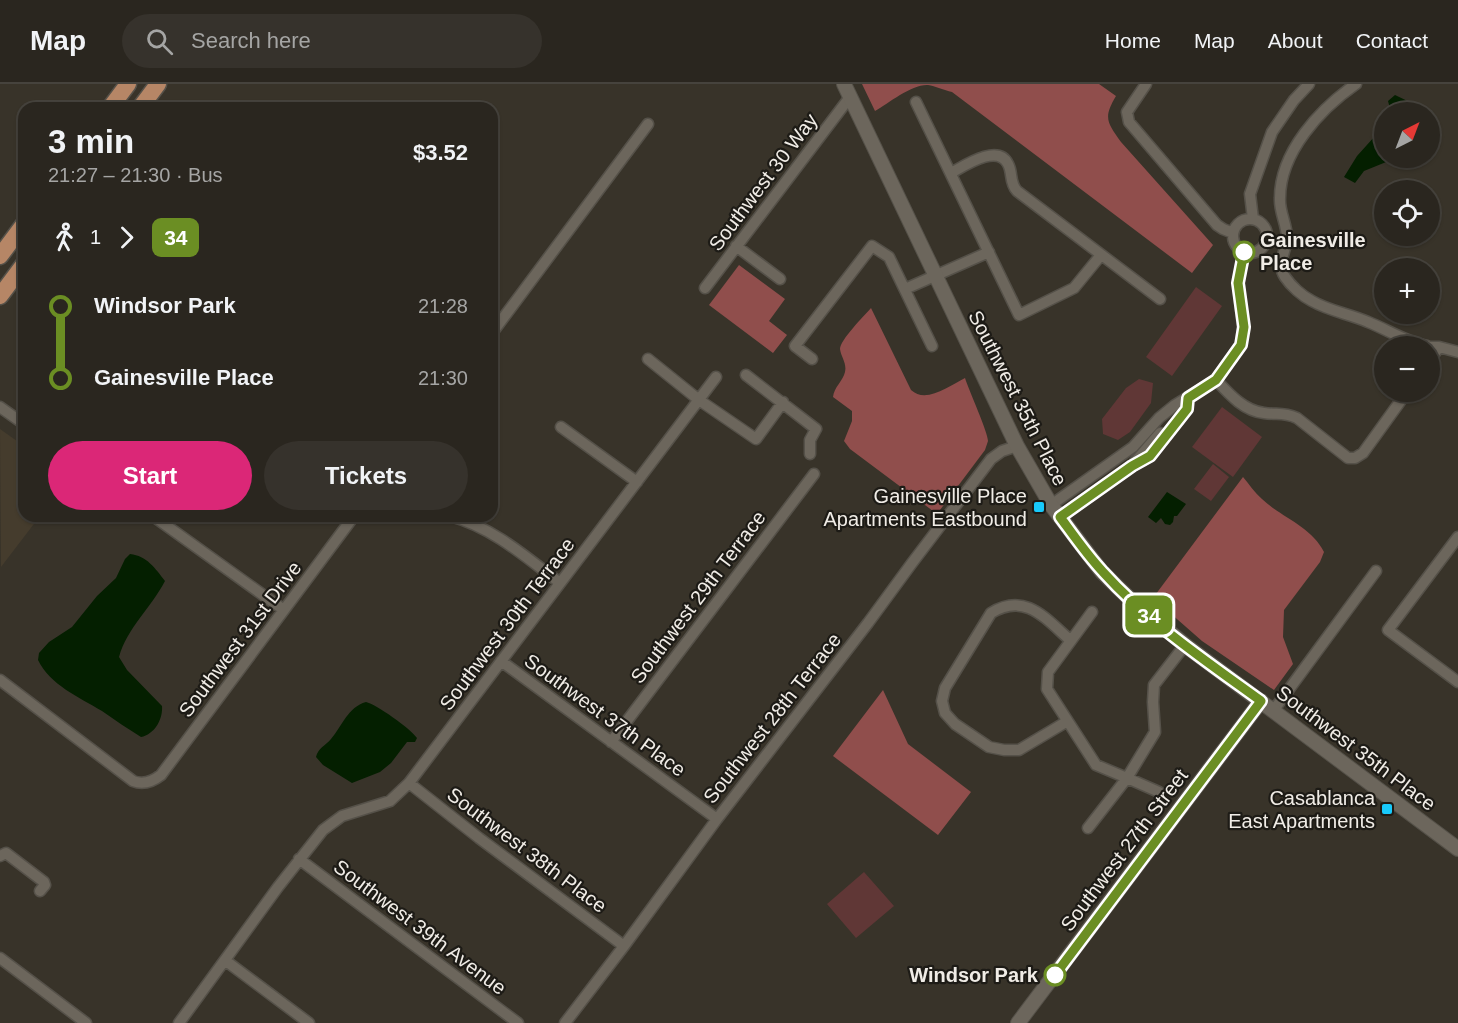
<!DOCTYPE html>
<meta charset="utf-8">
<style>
:root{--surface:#2a261f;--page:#36322c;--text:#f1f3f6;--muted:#a5a5a4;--line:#46433d;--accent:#db2777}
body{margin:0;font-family:Helvetica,sans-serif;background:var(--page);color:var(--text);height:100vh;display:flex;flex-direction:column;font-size:22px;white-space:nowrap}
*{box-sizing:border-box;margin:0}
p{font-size:20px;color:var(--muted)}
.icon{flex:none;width:33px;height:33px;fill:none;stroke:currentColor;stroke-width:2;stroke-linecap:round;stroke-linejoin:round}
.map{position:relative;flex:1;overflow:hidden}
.panel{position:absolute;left:18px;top:18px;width:480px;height:420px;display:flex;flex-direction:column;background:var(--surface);border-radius:18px;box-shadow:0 2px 4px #0004,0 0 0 2px var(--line)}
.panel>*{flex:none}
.badge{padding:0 12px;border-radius:9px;font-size:21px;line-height:39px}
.needle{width:39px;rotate:42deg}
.buttons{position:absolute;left:1374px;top:18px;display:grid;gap:12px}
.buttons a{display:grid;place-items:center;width:66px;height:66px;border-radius:50%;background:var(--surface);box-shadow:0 2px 4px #0004,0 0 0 2px var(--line);font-size:30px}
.map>.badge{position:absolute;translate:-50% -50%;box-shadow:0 0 0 3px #fff}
.legs{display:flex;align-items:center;gap:9px;height:66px;padding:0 30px;font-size:20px}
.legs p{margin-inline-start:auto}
.summary{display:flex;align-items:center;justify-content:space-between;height:102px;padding:0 30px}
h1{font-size:33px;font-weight:800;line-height:45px}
.cta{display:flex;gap:12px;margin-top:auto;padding:12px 30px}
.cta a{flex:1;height:69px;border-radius:36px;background:var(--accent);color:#fff;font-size:24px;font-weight:800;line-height:69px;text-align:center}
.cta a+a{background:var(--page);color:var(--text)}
ul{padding:0 30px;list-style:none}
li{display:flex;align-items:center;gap:21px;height:72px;font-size:22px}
li i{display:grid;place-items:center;width:9px;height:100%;margin:0 8px;background:currentColor}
li i::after{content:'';width:15px;height:15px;margin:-8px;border:4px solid;border-radius:50%;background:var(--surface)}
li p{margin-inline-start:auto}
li:first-child i{background:linear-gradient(#0000 50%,currentColor 0)}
li:last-child i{background:linear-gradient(currentColor 50%,#0000 0)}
header{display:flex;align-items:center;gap:36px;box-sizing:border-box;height:84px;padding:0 30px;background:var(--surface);border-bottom:2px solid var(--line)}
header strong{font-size:28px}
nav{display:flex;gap:33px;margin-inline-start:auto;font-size:21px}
.search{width:420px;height:54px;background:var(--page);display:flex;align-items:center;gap:15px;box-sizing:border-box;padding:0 21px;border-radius:33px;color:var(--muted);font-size:22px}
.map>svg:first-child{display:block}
.built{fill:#453c2d}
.green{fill:#603736}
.forest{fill:#904e4c}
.water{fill:#041f00}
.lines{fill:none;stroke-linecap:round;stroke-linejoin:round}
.minor-casing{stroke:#555149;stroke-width:13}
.tertiary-casing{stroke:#555149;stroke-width:16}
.primary-casing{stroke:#555149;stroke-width:19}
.minor{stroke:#6c665c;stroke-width:10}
.tertiary{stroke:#6c665c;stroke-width:14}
.primary{stroke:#b68666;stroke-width:16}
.line-1-casing{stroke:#fff;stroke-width:14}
.line-1{stroke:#6b8e23;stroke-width:9}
.stop-1-dot{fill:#fff;stroke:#6b8e23;stroke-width:3}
.poi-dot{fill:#18cafc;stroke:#1d1b16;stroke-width:2}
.labels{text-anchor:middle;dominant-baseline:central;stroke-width:4.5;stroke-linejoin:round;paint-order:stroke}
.street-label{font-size:20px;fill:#f0ece6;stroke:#1d1b16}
.stop-label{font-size:20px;font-weight:bold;fill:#f0ece6;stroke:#1d1b16;text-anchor:start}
.poi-label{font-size:20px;fill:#f0ece6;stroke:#1d1b16;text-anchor:end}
</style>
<header>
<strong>Map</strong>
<div class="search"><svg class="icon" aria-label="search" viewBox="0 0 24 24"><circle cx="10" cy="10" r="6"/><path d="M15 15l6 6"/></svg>Search here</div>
<nav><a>Home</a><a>Map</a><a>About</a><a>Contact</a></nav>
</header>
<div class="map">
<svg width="1458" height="939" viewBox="0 0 1458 939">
<rect width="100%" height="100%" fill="#383329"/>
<path class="built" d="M 0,345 L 24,362 L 24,432 L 40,432 L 1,483 Z"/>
<path class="green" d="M 1196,203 L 1222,222 L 1172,292 L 1146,273 Z
M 1139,295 L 1153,299 L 1151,319 L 1130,348 L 1118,356 L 1103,350 L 1102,335 L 1126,304 Z
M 1222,323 L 1262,353 L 1233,393 L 1192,363 Z
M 1213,380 L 1229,393 L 1211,417 L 1194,405 Z
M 864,788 L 894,822 L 856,854 L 827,820 Z"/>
<path class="forest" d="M 862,0 L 1099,0 L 1116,12 C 1103,34 1107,38 1121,58 L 1213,161 L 1192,189 L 952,8 C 944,6 935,2 928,1 C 912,0 889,19 875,27 Z
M 739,181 L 785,215 L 769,237 L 787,251 L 773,269 L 709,221 Z
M 871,224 L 911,306 C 926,320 949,302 965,294 C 969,307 988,348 988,357 C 987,360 986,363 985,366 L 937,430 L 850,365 L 844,357 L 852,337 L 852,327 L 833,313 C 834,303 843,297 845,288 C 847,279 841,273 840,265 C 840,256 864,232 871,224 Z
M 1243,393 C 1249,400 1255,409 1262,415 C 1282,434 1311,442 1324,468 L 1320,478 L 1284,526 L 1283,553 L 1293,580 L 1274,606 L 1202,557 L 1153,514 Z
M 883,606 L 908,660 L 971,708 L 938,751 L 833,672 Z"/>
<path class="water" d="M 1395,11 L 1420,23 L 1418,28 L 1391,28 L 1388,17 Z
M 1384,42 L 1384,74 L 1396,74 L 1364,87 L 1355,99 L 1344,93 L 1357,72 Z
M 1167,408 L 1186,420 L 1177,432 L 1174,432 L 1173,438 L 1170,441 L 1165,440 L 1161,434 L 1156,439 L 1148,433 Z
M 130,470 C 147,472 155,484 165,497 C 151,524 127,544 119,573 L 127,586 L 162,622 C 163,635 155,650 141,653 C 128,645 115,636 102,627 C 79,613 50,601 38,576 L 39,569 L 49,558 L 72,543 L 97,512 L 116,494 L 125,475 Z
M 366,618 C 376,620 411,645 417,654 L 415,658 L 407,658 L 391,679 L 380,688 L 352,699 L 323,681 L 316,673 C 318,664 325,662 331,655 C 342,642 348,623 366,618 Z"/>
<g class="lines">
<g class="minor-casing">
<path id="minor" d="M 1146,0 L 1127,28 L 1129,38 L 1217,141 L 1223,145 L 1233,149
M 1356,0 C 1320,25 1280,68 1280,114 C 1279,128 1287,140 1287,154 C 1286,168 1276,180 1285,193 C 1291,202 1302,212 1312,217 C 1329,227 1350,230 1368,238 C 1388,246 1406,258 1427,262
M 916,18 L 1019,231 L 1074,204 L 1101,171
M 951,89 C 964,82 998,59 1008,80 C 1013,89 1009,98 1017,107 L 1160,215
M 1253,135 L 1250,110 L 1272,48 L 1294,16 L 1309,0
M1233 152a17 17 0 1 1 34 0a17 17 0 1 1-34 0Z
M 736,162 L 780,195
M 705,204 L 850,13
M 905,205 L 989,168
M 492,249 L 648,40
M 1430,263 L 1439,263 L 1458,268
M 648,275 L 699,316 L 756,355 L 783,318
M 812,275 L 795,262 L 872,162 L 889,173 L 932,262
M 1430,276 L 1439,263
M 746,291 L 816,345 L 810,356 L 810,370
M 1216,296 C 1229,310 1244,327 1264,329 C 1278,331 1283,328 1297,334 L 1348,374 L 1355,374 L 1363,369 L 1407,308
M 0,323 L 24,340
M 561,343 L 637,398
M 1135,378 L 1160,349
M 1051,421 L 1133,363 L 1159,334 L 1175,321 L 1216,296 L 1241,261 L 1243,243 L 1238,199 L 1244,168
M 153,432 L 284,526
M 450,432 C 492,443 526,473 560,499
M 1060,433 L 1132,382 L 1150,372 L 1187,325 L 1188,314
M 1458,453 L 1388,546 L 1458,598
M 1092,528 L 1048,588 L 1047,605 L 1096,681 L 1127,694 L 1155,648 L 1153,618 L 1154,601 L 1185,561
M 501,577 L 717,735
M 0,596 L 133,697 C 143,701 152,698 161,691 L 354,432
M 1273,627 L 1376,487
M 1066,638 L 1019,666 L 1004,666 L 989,663 L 955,640 L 945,629 L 942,617 L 945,604 L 991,529 C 1025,508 1045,534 1070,556
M 611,658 L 814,390
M 409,699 L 479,754 L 624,862
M 1088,744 L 1127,694 L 1159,708
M 0,772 L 6,769 L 44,798 L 45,801 L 40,807
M 299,775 L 518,939
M 0,874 L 86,939
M 226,877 L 309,939
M 179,939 L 278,803 L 323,746 L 342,732 L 390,717 L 409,699 L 716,293
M 565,939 L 624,862 L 717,735 L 868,539 L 912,479 L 991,375 L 1002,367 L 1017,362"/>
</g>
<g class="tertiary-casing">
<path id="tertiary" d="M 844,0 L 1017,362 L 1051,421 L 1102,488 L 1131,516 L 1185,561 L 1458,765
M 1018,939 L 1261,617"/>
</g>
<g class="primary-casing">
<path id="primary" d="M 110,24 L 128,0
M 140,24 L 158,0
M 0,172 L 24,140
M 0,212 L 24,180"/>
</g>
<use href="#minor" class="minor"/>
<use href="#tertiary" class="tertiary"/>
<use href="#primary" class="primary"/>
</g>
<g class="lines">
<g class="line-1-casing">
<path id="line-1" d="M 1055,891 L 1261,617 C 1206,577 1148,538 1103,488 C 1087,471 1074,452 1060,433 L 1132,382 L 1150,372 L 1187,325 L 1188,314 L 1216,296 L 1241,261 L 1244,243 L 1238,199 L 1244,168"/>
</g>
<use href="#line-1" class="line-1"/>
</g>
<g class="stop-1-dot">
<circle cx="1244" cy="168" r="10"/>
<circle cx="1055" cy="891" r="10"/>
</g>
<g class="poi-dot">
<rect x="1033" y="417" width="12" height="12" rx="3"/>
<rect x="1381" y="719" width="12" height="12" rx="3"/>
</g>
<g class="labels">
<g class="street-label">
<text transform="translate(763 98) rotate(-53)">Southwest 30 Way</text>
<text transform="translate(1018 314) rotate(63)">Southwest 35th Place</text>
<text transform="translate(698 513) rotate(-53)">Southwest 29th Terrace</text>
<text transform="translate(507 540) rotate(-53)">Southwest 30th Terrace</text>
<text transform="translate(240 555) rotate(-53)">Southwest 31st Drive</text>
<text transform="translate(605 631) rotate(36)">Southwest 37th Place</text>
<text transform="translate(772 634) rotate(-52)">Southwest 28th Terrace</text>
<text transform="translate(1356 664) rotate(37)">Southwest 35th Place</text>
<text transform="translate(527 766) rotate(37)">Southwest 38th Place</text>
<text transform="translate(1124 766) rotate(-53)">Southwest 27th Street</text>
<text transform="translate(420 843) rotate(37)">Southwest 39th Avenue</text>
</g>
<g class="stop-label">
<text x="1260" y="156">Gainesville<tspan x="1260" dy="23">Place</tspan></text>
<text x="1038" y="891" text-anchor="end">Windsor Park</text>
</g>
<g class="poi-label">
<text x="1027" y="412">Gainesville Place<tspan x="1027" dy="23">Apartments Eastbound</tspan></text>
<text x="1375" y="714">Casablanca<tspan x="1375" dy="23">East Apartments</tspan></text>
</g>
</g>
</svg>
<div class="buttons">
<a><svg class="needle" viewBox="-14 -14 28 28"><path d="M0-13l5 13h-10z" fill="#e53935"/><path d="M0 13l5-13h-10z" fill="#a5a5a4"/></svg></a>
<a><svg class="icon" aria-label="locate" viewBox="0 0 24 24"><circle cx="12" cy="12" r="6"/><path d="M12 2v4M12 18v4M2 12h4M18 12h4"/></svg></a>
<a>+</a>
<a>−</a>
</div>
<b class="badge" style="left:1149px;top:531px;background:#6b8e23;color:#fff">34</b>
<section class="panel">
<div class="summary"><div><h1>3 min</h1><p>21:27 – 21:30 · Bus</p></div><b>$3.52</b></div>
<div class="legs"><svg class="icon" aria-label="walk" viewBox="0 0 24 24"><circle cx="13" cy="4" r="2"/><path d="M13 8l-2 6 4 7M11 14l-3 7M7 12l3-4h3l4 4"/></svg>1<svg class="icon" aria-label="forward" viewBox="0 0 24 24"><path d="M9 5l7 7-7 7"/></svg><b class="badge" style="background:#6b8e23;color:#fff">34</b></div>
<ul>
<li><i style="color:#6b8e23"></i><b>Windsor Park</b><p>21:28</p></li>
<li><i style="color:#6b8e23"></i><b>Gainesville Place</b><p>21:30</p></li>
</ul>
<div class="cta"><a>Start</a><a>Tickets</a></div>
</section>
</div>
